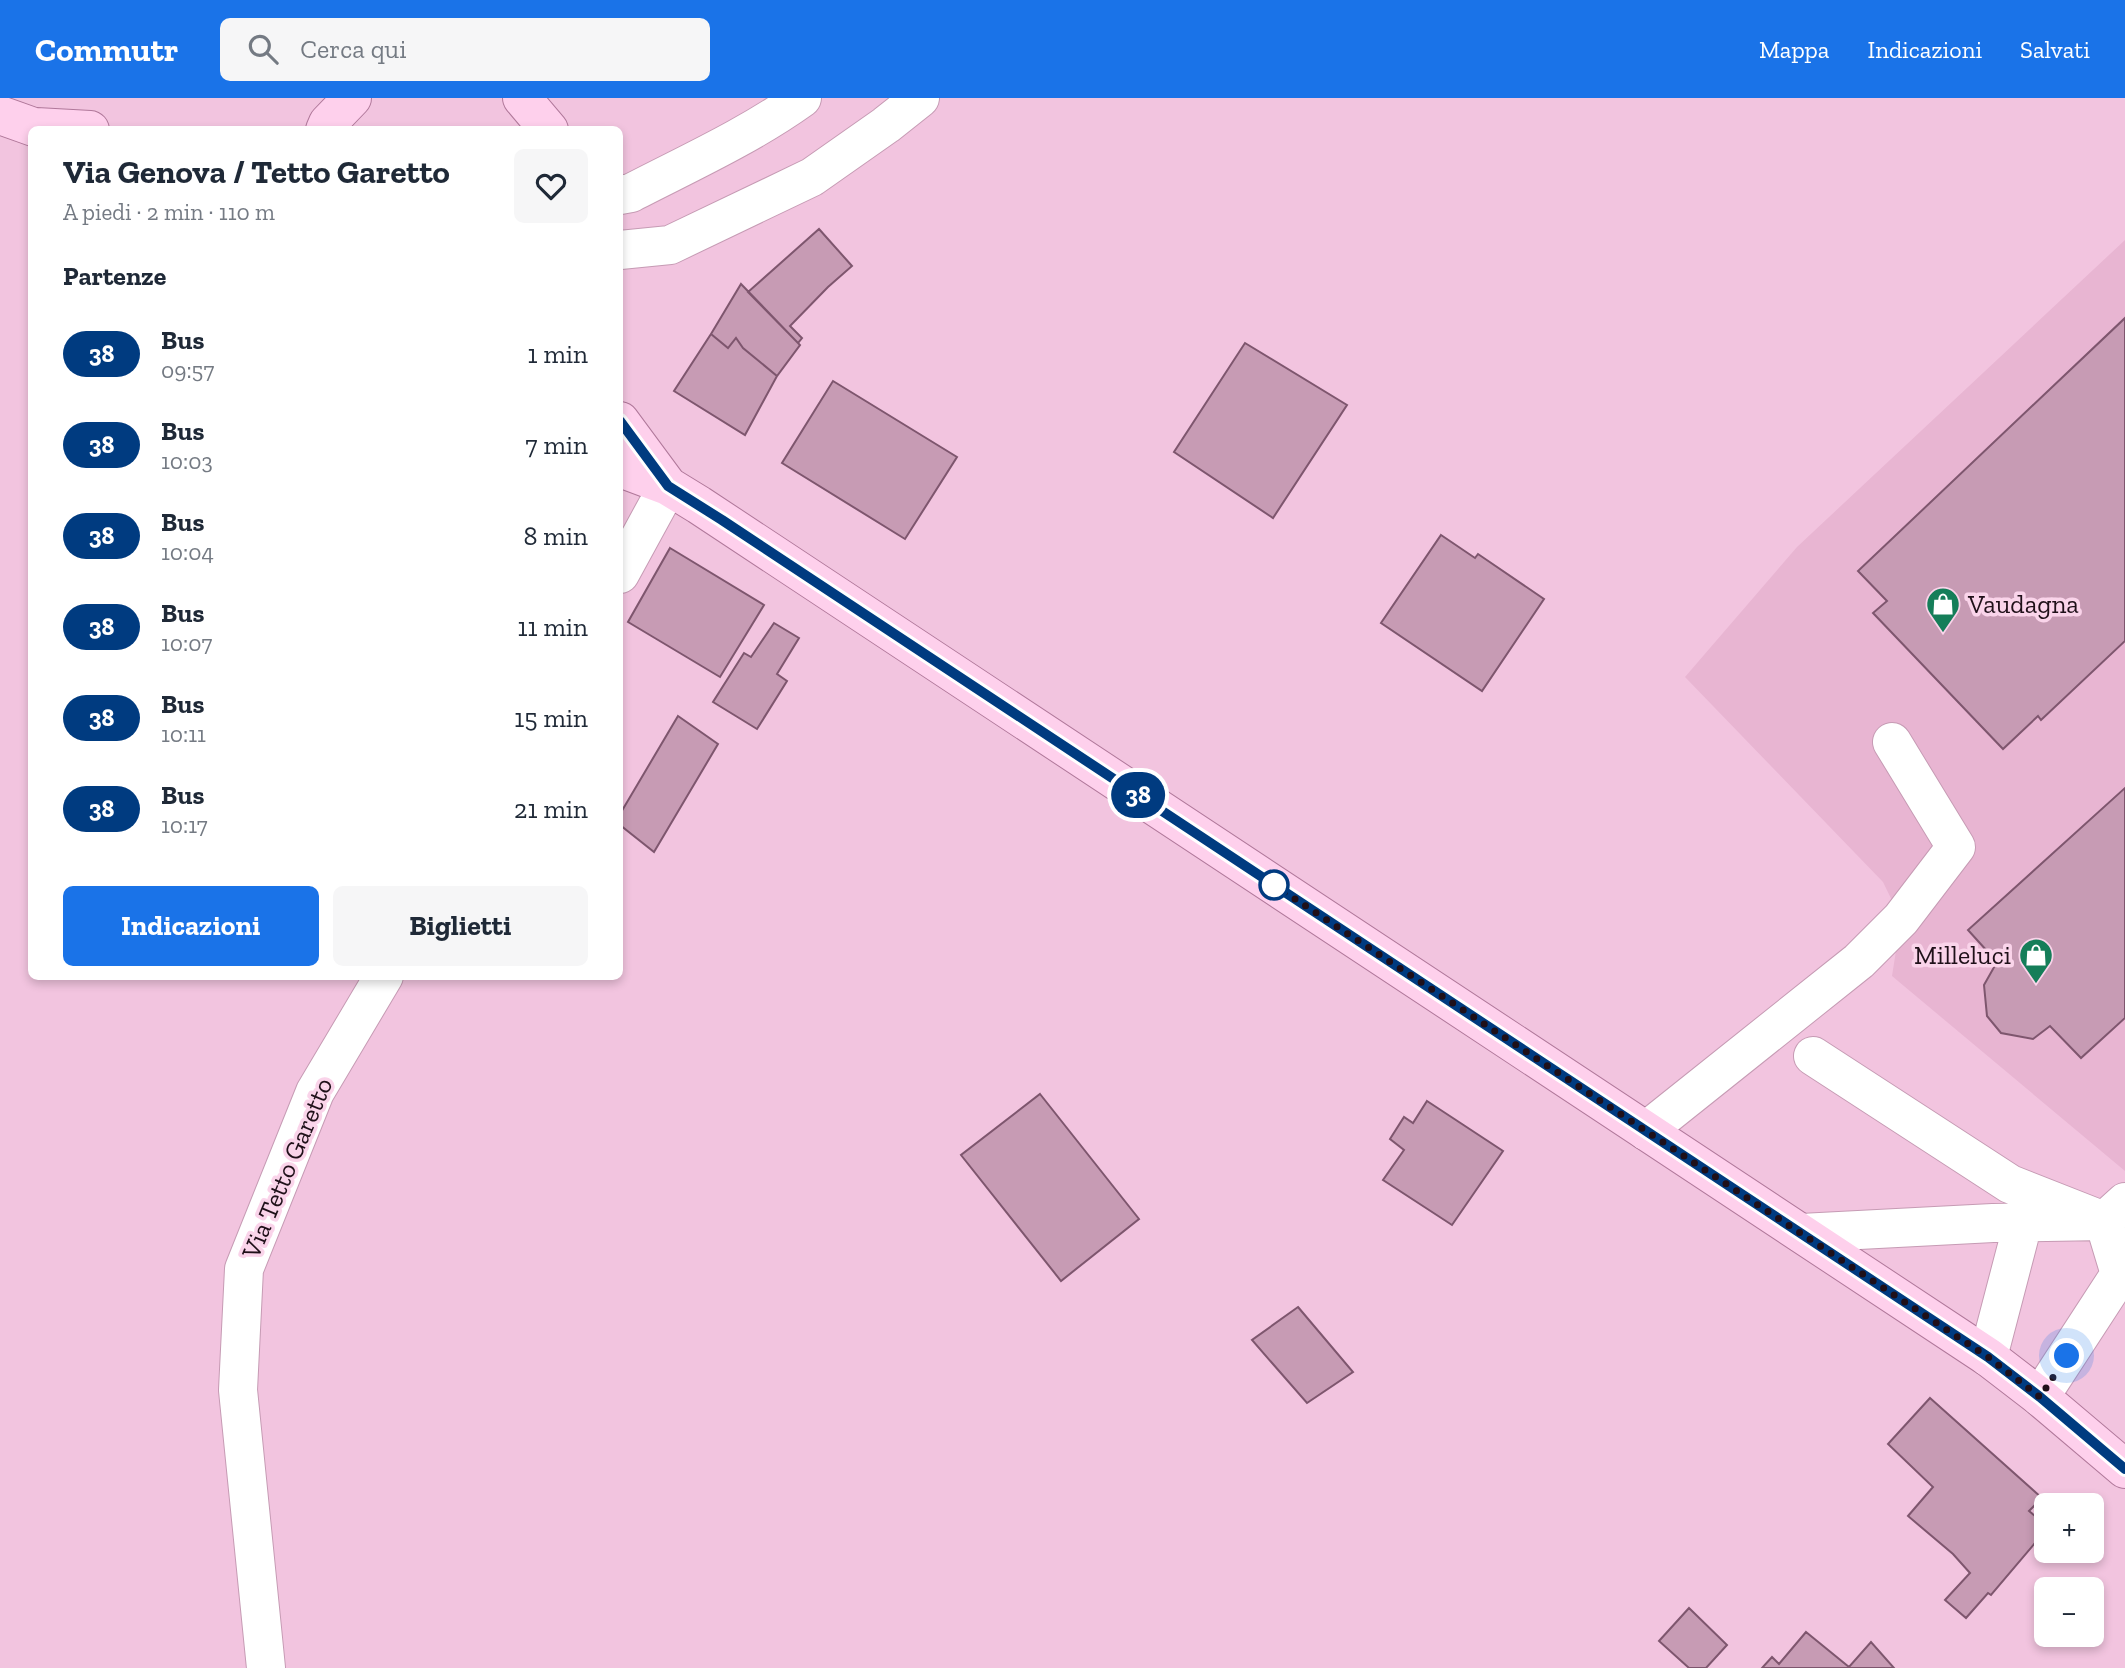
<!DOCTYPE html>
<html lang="it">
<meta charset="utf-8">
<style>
:root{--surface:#fff;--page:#f6f6f7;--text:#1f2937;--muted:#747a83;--accent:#1a73e8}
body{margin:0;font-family:"Zilla Slab",serif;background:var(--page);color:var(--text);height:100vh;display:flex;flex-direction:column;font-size:26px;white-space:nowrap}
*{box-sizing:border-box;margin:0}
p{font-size:23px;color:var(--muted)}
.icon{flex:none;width:38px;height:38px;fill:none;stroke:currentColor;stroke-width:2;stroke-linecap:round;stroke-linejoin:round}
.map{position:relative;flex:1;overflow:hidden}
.sheet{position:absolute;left:28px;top:28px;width:595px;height:854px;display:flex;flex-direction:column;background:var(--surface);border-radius:10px;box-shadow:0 4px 10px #0003}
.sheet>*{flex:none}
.badge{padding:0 14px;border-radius:23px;font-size:24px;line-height:46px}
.fabs{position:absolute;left:2034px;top:1395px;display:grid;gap:14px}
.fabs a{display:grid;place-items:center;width:70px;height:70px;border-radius:10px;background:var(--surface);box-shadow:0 4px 10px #0003;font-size:35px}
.you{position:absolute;width:35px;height:35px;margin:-18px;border:5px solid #fff;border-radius:50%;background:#1a73e8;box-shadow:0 0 0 10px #1a73e833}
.map>.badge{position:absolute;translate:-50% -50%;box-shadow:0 0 0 4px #fff}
h2{padding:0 35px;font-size:26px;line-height:63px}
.round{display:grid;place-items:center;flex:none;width:74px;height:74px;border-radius:10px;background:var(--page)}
.overview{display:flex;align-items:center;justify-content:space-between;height:119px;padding:0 35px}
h1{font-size:33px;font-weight:700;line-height:52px}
.primary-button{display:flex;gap:14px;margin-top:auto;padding:14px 35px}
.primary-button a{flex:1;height:80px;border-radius:10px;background:var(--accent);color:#fff;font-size:28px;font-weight:700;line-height:80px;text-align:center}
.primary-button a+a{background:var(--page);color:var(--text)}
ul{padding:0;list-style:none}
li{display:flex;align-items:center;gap:21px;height:91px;padding:0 35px}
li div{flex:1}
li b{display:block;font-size:26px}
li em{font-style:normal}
li .badge{min-width:77px;font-weight:700;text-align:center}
header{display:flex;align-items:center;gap:42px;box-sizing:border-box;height:98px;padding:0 35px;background:var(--accent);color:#fff}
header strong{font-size:33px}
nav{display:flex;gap:38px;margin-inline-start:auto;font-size:24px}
.search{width:490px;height:63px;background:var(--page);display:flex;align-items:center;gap:18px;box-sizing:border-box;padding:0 24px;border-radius:10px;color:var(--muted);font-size:26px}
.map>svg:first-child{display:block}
.built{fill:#e8b5d2}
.building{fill:#c79bb4;stroke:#7e566e;stroke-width:2}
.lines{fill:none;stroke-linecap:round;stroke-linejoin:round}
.minor-casing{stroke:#c69bb4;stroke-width:40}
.major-casing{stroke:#b0789a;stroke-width:40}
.minor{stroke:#fff;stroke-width:38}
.major{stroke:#fed0ec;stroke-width:38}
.line-casing{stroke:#fff;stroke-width:16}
.line{stroke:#003b80;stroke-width:10}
.walk{stroke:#1f1019;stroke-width:7;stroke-dasharray:0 12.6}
.stop-dot{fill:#fff;stroke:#003b80;stroke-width:3.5}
.labels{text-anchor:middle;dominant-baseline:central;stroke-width:7;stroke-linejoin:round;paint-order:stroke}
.poi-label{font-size:26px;fill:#1f1019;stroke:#fad4ea;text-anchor:start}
.street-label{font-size:26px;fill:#1f1019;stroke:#fad4ea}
</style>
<header>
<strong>Commutr</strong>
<div class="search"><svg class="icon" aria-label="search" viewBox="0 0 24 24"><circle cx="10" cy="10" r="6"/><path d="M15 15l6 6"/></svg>Cerca qui</div>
<nav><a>Mappa</a><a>Indicazioni</a><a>Salvati</a></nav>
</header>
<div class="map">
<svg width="2125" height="1570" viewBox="0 0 2125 1570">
<rect width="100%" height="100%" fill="#f2c4df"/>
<path class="built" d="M 2125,142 L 2125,1073 L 1892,878 L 1901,821 L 1883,784 L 1685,579 L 1797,449 Z"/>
<path class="building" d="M 819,131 L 852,168 L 828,189 L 790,228 L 802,240 L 798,245 L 748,194 Z
M 741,186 L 800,247 L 777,278 L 743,250 L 736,240 L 728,250 L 711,236 Z
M 2125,220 L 2125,543 L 2041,622 L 2038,618 L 2003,651 L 1873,515 L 1887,503 L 1858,473 Z
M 711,236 L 728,250 L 736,240 L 743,250 L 777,278 L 745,337 L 674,293 Z
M 1245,245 L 1347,307 L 1273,420 L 1174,354 Z
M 833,283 L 957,359 L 905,441 L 782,365 Z
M 1441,437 L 1475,460 L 1478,456 L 1544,501 L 1482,593 L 1381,525 Z
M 670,450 L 764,507 L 720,579 L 628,524 Z
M 774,525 L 799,540 L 777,576 L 787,583 L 757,631 L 713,604 L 744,555 L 751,559 Z
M 678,618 L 718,646 L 654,754 L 620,727 L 620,716 Z
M 2125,690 L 2125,920 L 2081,960 L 2050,928 L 2033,941 L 2001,935 L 1987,918 L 1984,887 L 1997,864 L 1968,832 Z
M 1040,996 L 1139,1121 L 1061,1183 L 961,1057 Z
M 1427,1003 L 1503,1053 L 1452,1127 L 1383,1082 L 1404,1052 L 1390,1041 L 1404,1019 L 1413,1025 Z
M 1298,1209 L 1353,1274 L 1307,1305 L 1252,1242 Z
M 1930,1300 L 2042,1400 L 2029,1413 L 2046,1427 L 2046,1432 L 1991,1497 L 1988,1495 L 1966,1520 L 1945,1502 L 1970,1475 L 1953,1456 L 1908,1418 L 1933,1389 L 1888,1346 Z
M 1689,1510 L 1727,1547 L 1706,1570 L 1689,1570 L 1659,1543 Z
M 1806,1534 L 1849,1569 L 1871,1544 L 1894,1570 L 1762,1570 L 1772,1559 L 1779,1566 Z"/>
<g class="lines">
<g class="minor-casing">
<path id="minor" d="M 620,97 L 631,95 C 689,65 749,38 802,0
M 620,152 L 670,147 L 812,79 L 886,27 L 920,0
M 620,476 L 668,388
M 1813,958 L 2010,1086 L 2104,1123
M 1646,1033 L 1859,863 L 1901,821 L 1956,749 L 1892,644
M 1801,1135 L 1993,1125 L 2104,1123 L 2125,1104
M 1988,1259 L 2023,1125
M 2040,1299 L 2120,1176 L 2104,1123
M 266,1570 L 238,1292 L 244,1171 L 315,994 L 384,878"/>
</g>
<g class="major-casing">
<path id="major" d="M 522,0 L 549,32
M 0,17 L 42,32
M 36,29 L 90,32
M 325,32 L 328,25 L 352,0
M 620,323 L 668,388
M 620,370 L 668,388 L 699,407 L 1988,1259 L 2040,1299 L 2125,1371"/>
</g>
<use href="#minor" class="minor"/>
<use href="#major" class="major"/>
</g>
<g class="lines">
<g class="line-casing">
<path id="line" d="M 620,323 L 668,388 L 722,422 L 1988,1259 L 2040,1299 L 2125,1371"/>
</g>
<use href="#line" class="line"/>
<path class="walk" d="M 1274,787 L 1988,1259 L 2040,1299 L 2067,1258"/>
</g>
<defs>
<g id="shop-pin" transform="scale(1.75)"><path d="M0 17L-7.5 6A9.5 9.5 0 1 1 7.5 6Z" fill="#157e59" stroke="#fad4ea"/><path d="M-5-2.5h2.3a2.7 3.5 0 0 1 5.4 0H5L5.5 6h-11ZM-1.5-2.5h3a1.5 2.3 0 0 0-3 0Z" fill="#fff"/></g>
</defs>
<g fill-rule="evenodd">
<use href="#shop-pin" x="1943" y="506"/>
<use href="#shop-pin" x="2036" y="857"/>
</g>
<circle class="stop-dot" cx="1274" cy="787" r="14"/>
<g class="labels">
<g class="poi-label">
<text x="1968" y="506">Vaudagna</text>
<text x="2011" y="857" text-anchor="end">Milleluci</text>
</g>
<g class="street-label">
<text transform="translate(287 1070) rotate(-67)">Via Tetto Garetto</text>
</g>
</g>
</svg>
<div class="fabs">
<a>+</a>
<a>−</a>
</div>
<div class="you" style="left:2067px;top:1258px"></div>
<b class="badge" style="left:1138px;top:697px;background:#003b80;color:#fff">38</b>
<section class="sheet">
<div class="overview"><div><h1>Via Genova / Tetto Garetto</h1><p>A piedi · 2 min · 110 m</p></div><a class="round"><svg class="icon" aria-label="heart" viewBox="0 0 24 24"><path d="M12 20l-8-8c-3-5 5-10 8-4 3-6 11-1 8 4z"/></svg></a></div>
<h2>Partenze</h2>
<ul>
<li><span class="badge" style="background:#003b80;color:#fff">38</span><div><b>Bus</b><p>09:57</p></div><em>1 min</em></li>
<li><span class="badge" style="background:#003b80;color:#fff">38</span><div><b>Bus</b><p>10:03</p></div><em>7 min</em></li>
<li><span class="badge" style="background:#003b80;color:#fff">38</span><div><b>Bus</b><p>10:04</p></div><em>8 min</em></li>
<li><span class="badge" style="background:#003b80;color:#fff">38</span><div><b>Bus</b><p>10:07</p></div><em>11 min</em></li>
<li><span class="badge" style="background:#003b80;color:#fff">38</span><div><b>Bus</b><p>10:11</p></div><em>15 min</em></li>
<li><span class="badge" style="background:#003b80;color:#fff">38</span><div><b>Bus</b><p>10:17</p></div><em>21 min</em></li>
</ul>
<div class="primary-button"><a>Indicazioni</a><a>Biglietti</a></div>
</section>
</div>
